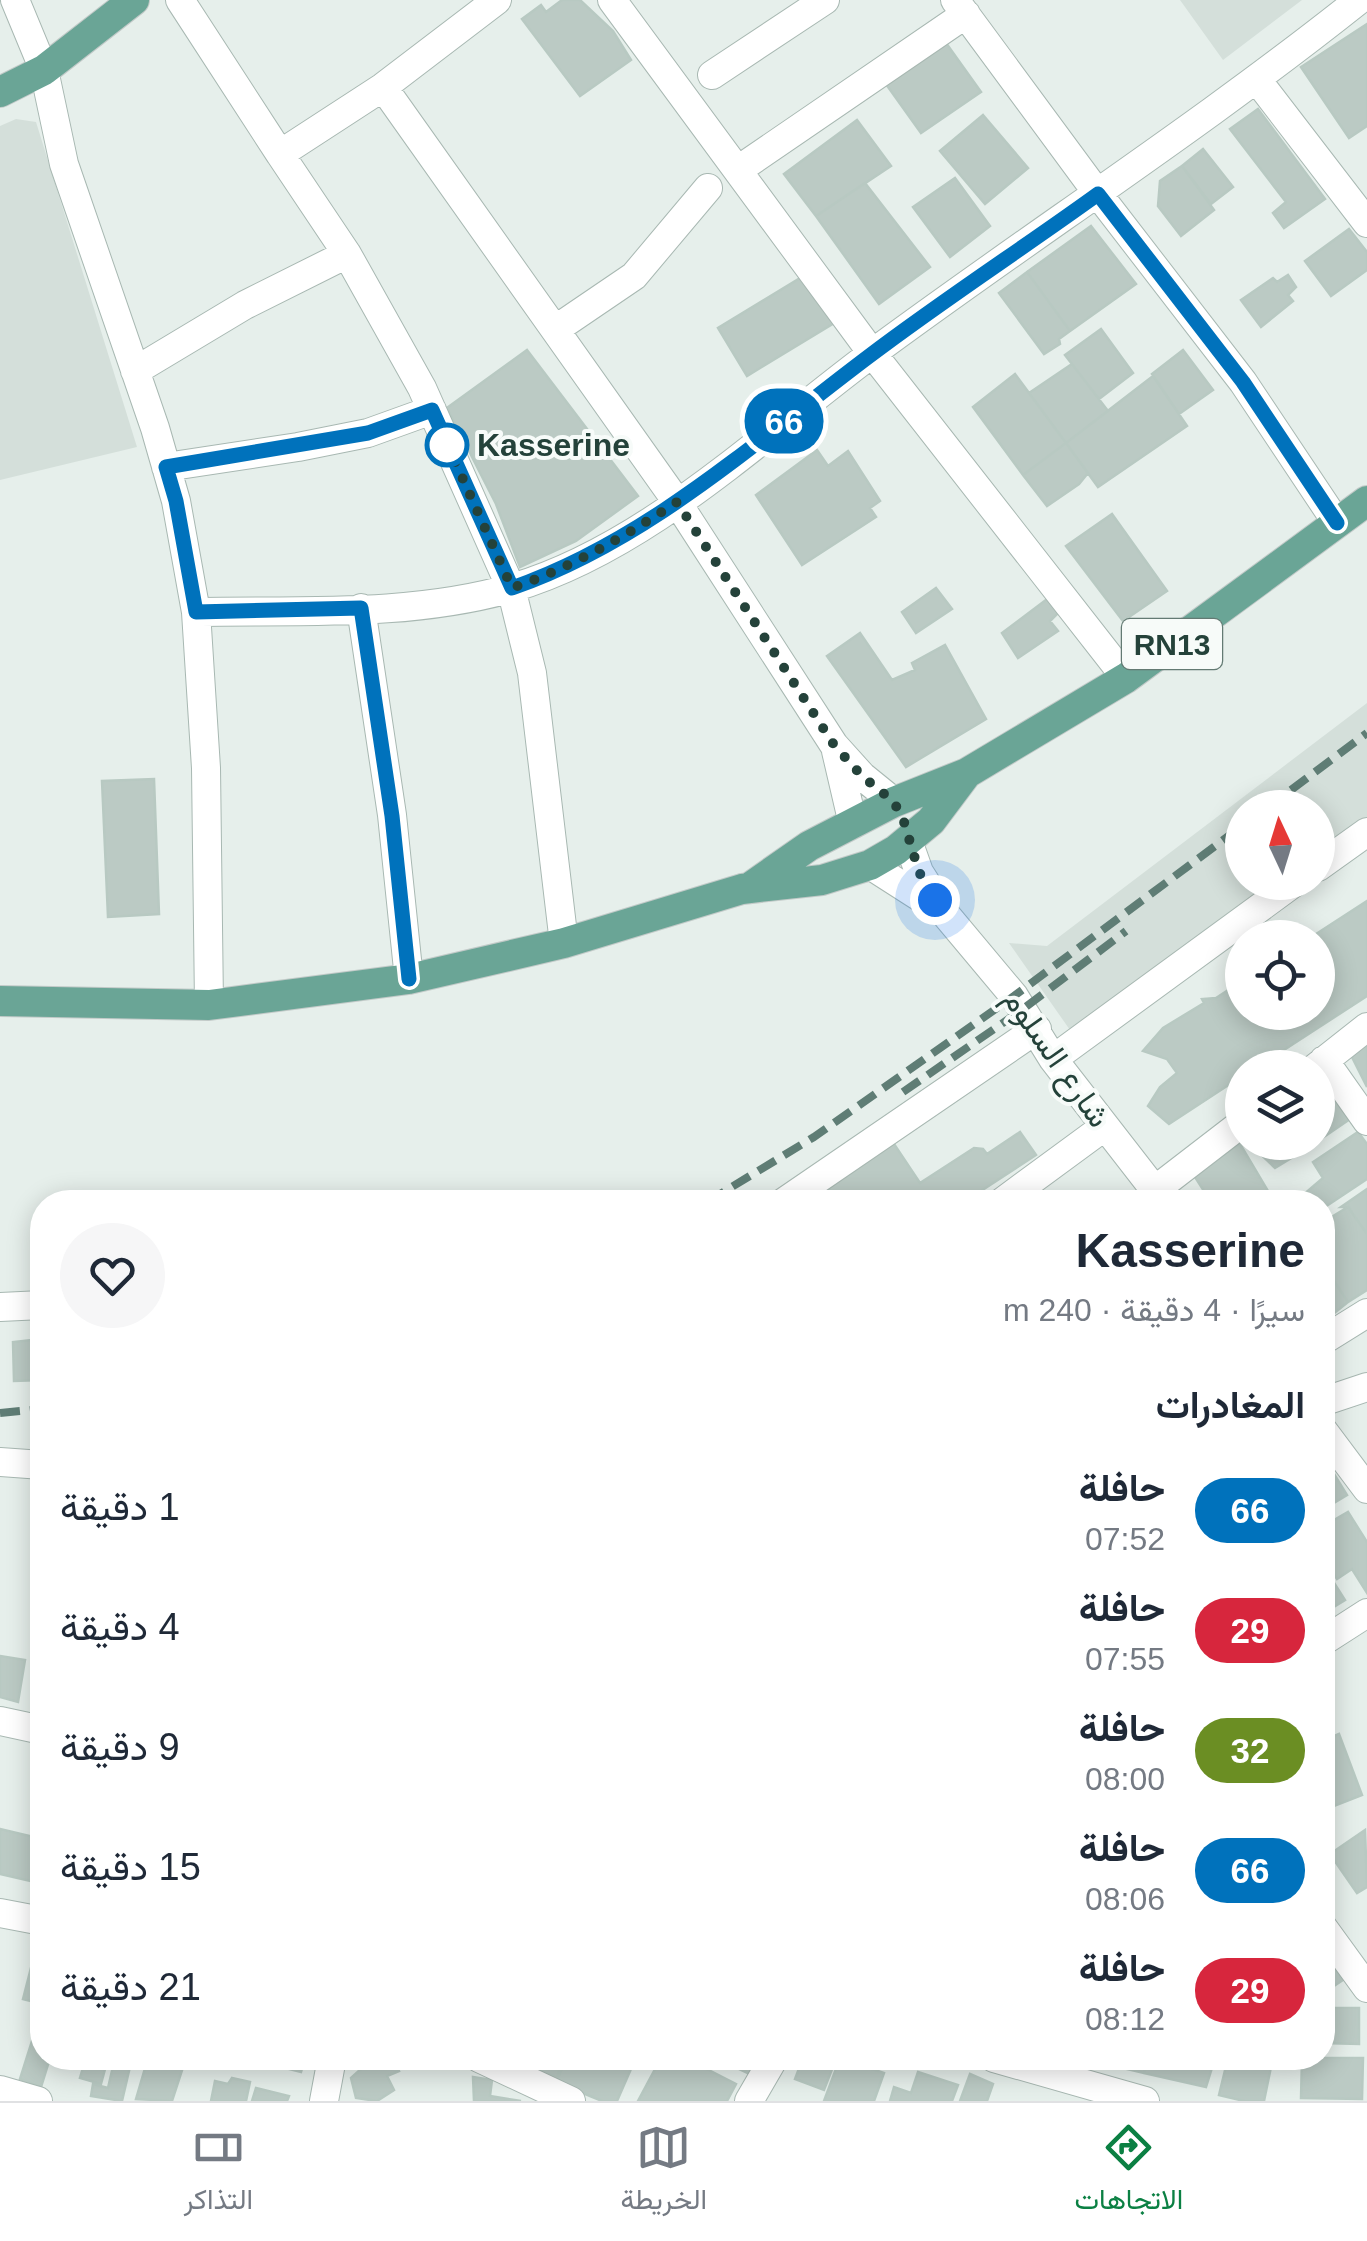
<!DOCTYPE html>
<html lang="ar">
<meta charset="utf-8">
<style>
:root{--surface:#fff;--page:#f6f6f7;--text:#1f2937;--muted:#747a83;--line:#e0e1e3;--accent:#0b8043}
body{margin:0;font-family:Helvetica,Vazirmatn,sans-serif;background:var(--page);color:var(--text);direction:rtl;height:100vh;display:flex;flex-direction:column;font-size:38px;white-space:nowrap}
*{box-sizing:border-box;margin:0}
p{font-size:32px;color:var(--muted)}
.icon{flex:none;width:55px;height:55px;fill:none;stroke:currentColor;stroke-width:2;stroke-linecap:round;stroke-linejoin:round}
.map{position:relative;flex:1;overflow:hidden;direction:ltr}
.side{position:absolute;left:30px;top:1190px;width:1305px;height:880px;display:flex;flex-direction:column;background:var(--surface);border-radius:40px;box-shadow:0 5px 25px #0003;direction:rtl}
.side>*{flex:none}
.badge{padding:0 20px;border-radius:32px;font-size:35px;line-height:65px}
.needle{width:65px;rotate:356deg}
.controls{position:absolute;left:1225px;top:790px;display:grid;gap:20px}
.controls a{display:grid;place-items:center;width:110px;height:110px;border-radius:50%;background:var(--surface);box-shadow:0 5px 25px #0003;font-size:50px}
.you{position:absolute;width:50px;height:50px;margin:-25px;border:8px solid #fff;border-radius:50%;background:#1a73e8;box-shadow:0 0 0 15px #1a73e833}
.map>.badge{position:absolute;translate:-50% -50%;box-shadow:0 0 0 5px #fff}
h2{padding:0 30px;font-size:38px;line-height:90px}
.round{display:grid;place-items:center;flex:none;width:105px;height:105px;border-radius:52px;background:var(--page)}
.headline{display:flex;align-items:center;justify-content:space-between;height:170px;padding:0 30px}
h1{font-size:48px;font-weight:700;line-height:75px}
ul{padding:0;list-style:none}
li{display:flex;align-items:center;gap:30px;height:120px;padding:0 30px}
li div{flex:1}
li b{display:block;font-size:38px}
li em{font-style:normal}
li .badge{min-width:110px;font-weight:700;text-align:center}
.menu{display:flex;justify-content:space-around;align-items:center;height:140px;border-top:2px solid var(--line);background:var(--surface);font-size:28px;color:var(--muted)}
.menu a{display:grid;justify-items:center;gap:5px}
.menu .selected{color:var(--accent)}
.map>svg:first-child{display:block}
.built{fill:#d4dfda}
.building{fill:#bbcac4;stroke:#b8c9c2;stroke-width:2.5}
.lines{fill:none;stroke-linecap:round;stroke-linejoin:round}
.minor-casing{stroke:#a8b8b2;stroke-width:30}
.major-casing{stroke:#c2cac8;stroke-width:32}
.minor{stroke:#fff;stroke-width:28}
.major{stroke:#6aa596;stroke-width:30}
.rail{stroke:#5f7d75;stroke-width:8;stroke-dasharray:20 10;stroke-linecap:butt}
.line-casing{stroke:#fff;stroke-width:22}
.line{stroke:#0072bc;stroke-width:15}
.walk{stroke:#24423a;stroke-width:10;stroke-dasharray:0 18}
.stop-dot{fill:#fff;stroke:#0072bc;stroke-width:5}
.labels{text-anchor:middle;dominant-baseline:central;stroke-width:8;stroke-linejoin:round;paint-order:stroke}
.shield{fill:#f7fbf9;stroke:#637a73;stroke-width:2.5}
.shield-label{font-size:30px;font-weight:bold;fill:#24423a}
.stop-label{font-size:32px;font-weight:bold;fill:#24423a;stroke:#f7fbf9;text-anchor:start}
.street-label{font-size:32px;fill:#24423a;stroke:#f7fbf9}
</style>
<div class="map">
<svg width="1367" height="2101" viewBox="0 0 1367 2101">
<rect width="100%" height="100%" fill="#e6efeb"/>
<path class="built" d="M 1180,0 L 1302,0 L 1223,60 Z
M 16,119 L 36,122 L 137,447 L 0,480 L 0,126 Z
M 1367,703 L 1367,821 L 1318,858 L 1318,808 L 1242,808 L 1242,882 L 1284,883 L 1087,1028 L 1070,1030 L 1009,943 L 1047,946 Z"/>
<path class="building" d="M 562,0 L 580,0 L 613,31 L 631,60 L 580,96 L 522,19 L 541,5 L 546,12 Z
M 1367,24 L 1367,126 L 1349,138 L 1301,67 Z
M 946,43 L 981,92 L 921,133 L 886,84 Z
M 1258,109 L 1325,199 L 1284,228 L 1273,213 L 1286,202 L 1230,129 Z
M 983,115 L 1028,168 L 985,204 L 940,151 Z
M 857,120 L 891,166 L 816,216 L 784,174 Z
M 1203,149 L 1233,187 L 1211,204 L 1182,166 Z
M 1182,166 L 1214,210 L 1181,236 L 1158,206 L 1160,181 Z
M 955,178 L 990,226 L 950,257 L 913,207 Z
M 865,183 L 930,267 L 879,304 L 816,216 Z
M 1091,226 L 1136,284 L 1070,331 L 1027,272 Z
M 1349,229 L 1367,252 L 1367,270 L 1331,296 L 1305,261 Z
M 815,269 L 844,317 L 747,376 L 718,328 Z
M 1027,272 L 1070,331 L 1059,339 L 1060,344 L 1044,354 L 999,293 Z
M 1288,275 L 1296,287 L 1288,295 L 1293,301 L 1261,327 L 1241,300 L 1273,278 L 1277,282 Z
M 1101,329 L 1133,373 L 1099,399 L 1065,355 Z
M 527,350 L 638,496 L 576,541 L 520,567 L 496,504 L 447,408 Z
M 1183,350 L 1213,390 L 1179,414 L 1152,374 Z
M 1072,364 L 1108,411 L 1066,443 L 1029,393 Z
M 1015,374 L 1066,443 L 1023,475 L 973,407 Z
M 1153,376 L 1187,426 L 1098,487 L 1066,443 Z
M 1066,443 L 1088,473 L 1079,484 L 1047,506 L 1023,475 Z
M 817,450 L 828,466 L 848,451 L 880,501 L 870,508 L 876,517 L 802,565 L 756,495 Z
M 1112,514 L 1167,591 L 1123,621 L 1066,546 Z
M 936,588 L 952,609 L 916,633 L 902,612 Z
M 1050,597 L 1062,609 L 1050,621 L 1058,631 L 1018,658 L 1002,633 Z
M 860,633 L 892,680 L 915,670 L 912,663 L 945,645 L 986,719 L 906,767 L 827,656 Z
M 154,779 L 159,914 L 108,917 L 102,781 Z
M 1367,901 L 1367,996 L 1256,1068 L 1242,1068 L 1242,1076 L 1169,1124 L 1148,1106 L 1160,1087 L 1177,1073 L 1167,1059 L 1143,1051 L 1163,1028 L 1204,1003 L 1202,999 L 1216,998 L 1242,981 L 1242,1012 L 1318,1012 L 1318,938 L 1310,938 Z
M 1367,1036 L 1367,1087 L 1349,1051 Z
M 1331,1081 L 1356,1115 L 1318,1141 L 1318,1090 Z
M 1020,1132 L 1036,1155 L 964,1202 L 838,1202 L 826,1185 L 892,1141 L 920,1183 L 974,1148 L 983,1149 L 987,1154 Z
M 1358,1132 L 1367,1144 L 1367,1179 L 1322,1209 L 1322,1202 L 1304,1202 L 1302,1196 L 1323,1178 L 1313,1162 Z
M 1248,1142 L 1302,1142 L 1306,1149 L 1275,1168 Z
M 1240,1144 L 1268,1191 L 1250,1202 L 1211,1202 L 1193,1174 Z
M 1367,1189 L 1367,1234 L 1348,1207 L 1341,1207 Z
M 1348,1207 L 1367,1234 L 1367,1290 L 1348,1302 L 1322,1263 L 1322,1223 Z
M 1322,1263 L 1348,1302 L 1322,1323 Z
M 42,1339 L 42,1380 L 14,1381 L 13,1342 Z
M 1326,1461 L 1347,1495 L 1322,1510 L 1322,1463 Z
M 1348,1512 L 1367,1542 L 1367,1593 L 1352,1569 L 1337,1579 L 1322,1556 L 1322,1527 Z
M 1322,1564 L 1345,1600 L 1322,1614 Z
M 0,1656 L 25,1660 L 18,1702 L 0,1697 Z
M 1339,1734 L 1362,1795 L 1329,1808 L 1322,1792 L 1322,1741 Z
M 0,1829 L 42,1839 L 39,1883 L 0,1874 Z
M 1365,1830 L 1367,1887 L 1357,1893 L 1330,1854 Z
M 1322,1951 L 1343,1980 L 1322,1994 Z
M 33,1960 L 42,1962 L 42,2004 L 23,1999 Z
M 1322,2008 L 1359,2008 L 1359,2044 L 1322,2043 Z
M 38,2022 L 42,2023 L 42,2058 L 50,2058 L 41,2087 L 20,2079 Z
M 86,2058 L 108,2058 L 101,2084 L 80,2078 Z
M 115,2058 L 132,2058 L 122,2101 L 91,2096 L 93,2084 L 108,2088 Z
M 148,2058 L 185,2061 L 172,2101 L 136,2099 Z
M 263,2058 L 305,2058 L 301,2072 L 262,2062 Z
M 359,2058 L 393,2058 L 399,2071 L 387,2076 L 394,2090 L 377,2101 L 356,2098 L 351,2078 L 361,2069 Z
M 520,2058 L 563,2058 L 557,2077 L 518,2065 Z
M 567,2058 L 622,2058 L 634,2062 L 617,2101 L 602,2101 L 556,2082 Z
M 661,2058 L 685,2058 L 736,2084 L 727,2101 L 638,2101 Z
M 716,2058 L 761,2058 L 752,2075 Z
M 803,2058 L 836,2059 L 824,2090 L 795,2079 Z
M 840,2058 L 884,2073 L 874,2101 L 824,2101 Z
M 1108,2058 L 1147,2058 L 1144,2073 L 1106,2064 Z
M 1147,2058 L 1215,2058 L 1206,2087 L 1144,2073 Z
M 1228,2058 L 1271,2067 L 1264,2101 L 1244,2101 L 1219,2095 Z
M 1302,2058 L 1363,2058 L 1362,2099 L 1301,2098 Z
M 918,2072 L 958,2085 L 952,2101 L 890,2101 L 894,2087 L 911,2093 Z
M 970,2074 L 993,2084 L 987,2101 L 960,2101 Z
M 473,2077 L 492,2080 L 490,2096 L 521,2101 L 474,2101 Z
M 232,2078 L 250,2082 L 246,2101 L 211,2101 L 215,2081 L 228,2084 Z
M 256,2088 L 289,2096 L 287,2101 L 252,2101 Z"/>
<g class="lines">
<g class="minor-casing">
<path id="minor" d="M 15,0 L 44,70 L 64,164 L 155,428 L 176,501 L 196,612 L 206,768 L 209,1005
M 180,0 L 280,154 L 383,87 L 497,0
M 612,0 L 872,353 L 1126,678
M 955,0 L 1098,194 L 1243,382 L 1337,523
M 712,75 L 825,0
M 1258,81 L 1367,223
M 383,87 L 677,502 L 834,745 L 862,776 L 894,802
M 280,154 L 347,254 L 422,388 L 511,588 L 532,673 L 564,943
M 738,170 L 966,14
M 556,329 L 634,276 L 708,188
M 135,371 L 245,305 L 347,254
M 166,467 L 298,447 L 368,433 L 432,410
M 361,608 L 392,815 L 409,979
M 196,612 C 300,610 411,617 512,588 C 645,549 760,437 870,355 C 1032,235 1201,126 1359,0
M 836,751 L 853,824
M 908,841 L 919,872 L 947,916 L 1014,996 L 1053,1059 L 1164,1202
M 870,865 L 934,906
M 1318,867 L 1367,832
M 1053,1059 L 1295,882
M 1324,1060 L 1367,1121
M 1315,1068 L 1367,1027
M 1155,1190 L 1242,1123
M 784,1202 L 1037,1029
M 1002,1202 L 1104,1127
M 0,1307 L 42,1305
M 1322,1341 L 1367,1313
M 1322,1402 L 1367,1387
M 1322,1429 L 1367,1489
M 0,1462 L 42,1465
M 1322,1642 L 1367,1613
M 0,1721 L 42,1730
M 0,1913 L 42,1921
M 1322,1926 L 1367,1988
M 479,2058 L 571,2101
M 994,2058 L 1145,2101
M 0,2090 L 38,2101
M 324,2101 L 332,2058
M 749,2101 L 774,2058"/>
</g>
<g class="major-casing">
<path id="major" d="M 0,92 L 44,70 L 134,0
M 749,888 L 809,846 L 894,802 L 967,773 L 1126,678 L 1367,501
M 0,1001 L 209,1005 L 409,979 L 564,943 L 742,889 L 822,880 L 870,865 L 896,850 L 931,821 L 967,773"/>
</g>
<use href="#minor" class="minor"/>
<use href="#major" class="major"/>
<path class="rail" d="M 1267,808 L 1367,733
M 903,1092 L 1023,1009 L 1126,931
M 707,1202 L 814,1137 L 1014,996 L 1242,826
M 0,1413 L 42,1409"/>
</g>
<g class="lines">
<g class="line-casing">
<path id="line" d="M 409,979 L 392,816 L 361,608 L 196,612 L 176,501 L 166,467 L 368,433 L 432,410 L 512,588 C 647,541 755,442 868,357 C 943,300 1022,249 1098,194 L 1243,382 L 1337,523"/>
</g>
<use href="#line" class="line"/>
<path class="walk" d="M 447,445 L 444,437 L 512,588 C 572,567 624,537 677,502 L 834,745 L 862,776 L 894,802 L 904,822 L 919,872 L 935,900"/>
</g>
<circle class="stop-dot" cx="447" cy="445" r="20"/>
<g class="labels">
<rect class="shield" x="1122" y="619" width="100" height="50" rx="8"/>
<g class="shield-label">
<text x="1172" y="644">RN13</text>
</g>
<g class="stop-label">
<text x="477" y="445">Kasserine</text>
</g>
<g class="street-label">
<text transform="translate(1057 1058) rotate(55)">شارع السلوم</text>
</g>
</g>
</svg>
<div class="controls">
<a><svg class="needle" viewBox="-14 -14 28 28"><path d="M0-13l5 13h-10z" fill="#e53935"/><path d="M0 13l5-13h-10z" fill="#747a83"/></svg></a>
<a><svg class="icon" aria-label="locate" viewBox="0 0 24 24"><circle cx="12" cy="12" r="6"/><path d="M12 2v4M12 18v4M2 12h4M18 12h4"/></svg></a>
<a><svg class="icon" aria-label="layers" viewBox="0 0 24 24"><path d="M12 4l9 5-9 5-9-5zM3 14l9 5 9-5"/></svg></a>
</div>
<div class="you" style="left:935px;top:900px"></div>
<b class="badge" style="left:784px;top:421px;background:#0072bc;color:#fff">66</b>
<section class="side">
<div class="headline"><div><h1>Kasserine</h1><p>سيرًا · 4 دقيقة · 240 m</p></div><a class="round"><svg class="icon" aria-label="heart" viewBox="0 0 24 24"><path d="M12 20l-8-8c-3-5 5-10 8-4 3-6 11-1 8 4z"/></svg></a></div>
<h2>المغادرات</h2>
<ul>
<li><span class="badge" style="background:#0072bc;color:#fff">66</span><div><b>حافلة</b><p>07:52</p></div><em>1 دقيقة</em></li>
<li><span class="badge" style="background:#d7263d;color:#fff">29</span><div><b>حافلة</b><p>07:55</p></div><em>4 دقيقة</em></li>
<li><span class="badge" style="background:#6b8e23;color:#fff">32</span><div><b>حافلة</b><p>08:00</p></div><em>9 دقيقة</em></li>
<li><span class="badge" style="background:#0072bc;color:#fff">66</span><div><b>حافلة</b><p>08:06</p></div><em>15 دقيقة</em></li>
<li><span class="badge" style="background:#d7263d;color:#fff">29</span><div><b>حافلة</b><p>08:12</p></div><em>21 دقيقة</em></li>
</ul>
</section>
</div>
<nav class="menu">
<a class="selected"><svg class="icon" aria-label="directions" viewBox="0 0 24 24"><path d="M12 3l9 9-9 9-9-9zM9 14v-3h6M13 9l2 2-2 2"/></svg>الاتجاهات</a>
<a><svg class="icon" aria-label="map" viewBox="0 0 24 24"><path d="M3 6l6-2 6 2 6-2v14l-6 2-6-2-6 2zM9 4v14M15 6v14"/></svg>الخريطة</a>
<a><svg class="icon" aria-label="tickets" viewBox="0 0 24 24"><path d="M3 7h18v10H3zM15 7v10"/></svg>التذاكر</a>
</nav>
